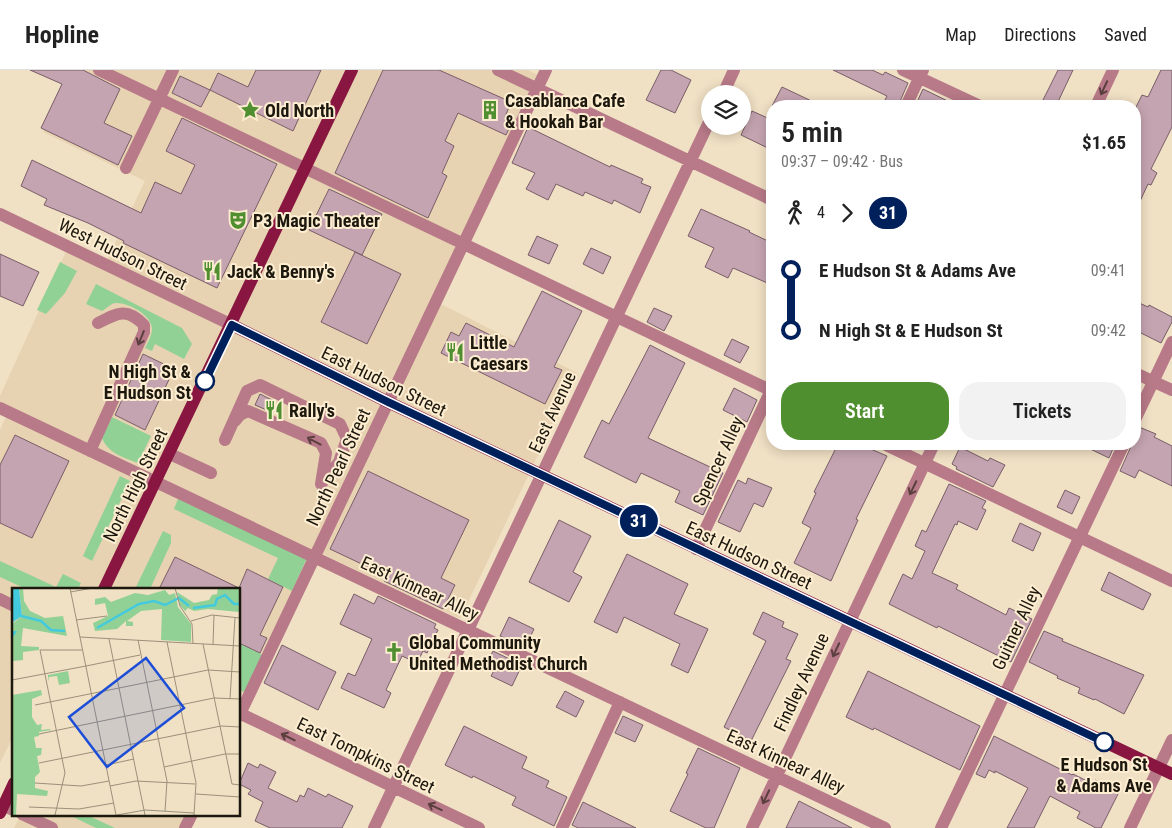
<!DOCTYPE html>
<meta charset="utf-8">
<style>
:root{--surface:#fff;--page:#f2f2f2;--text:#222;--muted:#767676;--line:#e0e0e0;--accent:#508f30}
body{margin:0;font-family:"Roboto Condensed",sans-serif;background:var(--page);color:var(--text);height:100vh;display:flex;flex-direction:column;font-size:19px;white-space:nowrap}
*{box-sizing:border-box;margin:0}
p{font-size:16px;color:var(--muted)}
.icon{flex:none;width:28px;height:28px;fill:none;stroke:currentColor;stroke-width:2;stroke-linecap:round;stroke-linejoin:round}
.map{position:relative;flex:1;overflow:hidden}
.sheet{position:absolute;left:766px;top:30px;width:375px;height:350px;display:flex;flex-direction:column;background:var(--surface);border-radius:20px;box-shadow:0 2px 12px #0003}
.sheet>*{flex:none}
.badge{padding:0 10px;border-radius:16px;font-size:18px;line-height:32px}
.tools{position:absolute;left:701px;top:15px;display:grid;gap:10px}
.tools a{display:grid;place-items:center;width:50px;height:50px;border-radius:50%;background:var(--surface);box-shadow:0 2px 12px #0003;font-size:25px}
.map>.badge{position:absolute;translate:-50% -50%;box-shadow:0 0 0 2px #fff}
.legs{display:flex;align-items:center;gap:8px;height:55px;padding:0 15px;font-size:16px}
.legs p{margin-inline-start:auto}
.summary{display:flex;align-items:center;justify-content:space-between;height:85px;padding:0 15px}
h1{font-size:28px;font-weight:600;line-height:38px}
.button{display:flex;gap:10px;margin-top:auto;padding:10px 15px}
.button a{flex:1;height:58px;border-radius:20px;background:var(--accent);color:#fff;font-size:20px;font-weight:600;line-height:58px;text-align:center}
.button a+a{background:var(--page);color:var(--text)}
ul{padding:0 15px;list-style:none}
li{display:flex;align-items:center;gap:18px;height:60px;font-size:19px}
li i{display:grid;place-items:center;width:8px;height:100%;margin:0 6px;background:currentColor}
li i::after{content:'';width:12px;height:12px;margin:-6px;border:4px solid;border-radius:50%;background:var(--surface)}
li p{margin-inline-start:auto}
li:first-child i{background:linear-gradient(#0000 50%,currentColor 0)}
li:last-child i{background:linear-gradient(currentColor 50%,#0000 0)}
header{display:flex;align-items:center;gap:30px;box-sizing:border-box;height:70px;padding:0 25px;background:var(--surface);border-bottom:1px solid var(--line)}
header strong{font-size:24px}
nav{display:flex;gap:28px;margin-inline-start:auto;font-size:18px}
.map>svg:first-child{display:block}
.built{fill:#e7d3b1}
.green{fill:#92d196}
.building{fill:#c4a4b0;stroke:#795d68}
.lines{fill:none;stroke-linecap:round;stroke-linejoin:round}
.minor{stroke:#b87a88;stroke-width:12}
.major{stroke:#881640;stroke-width:12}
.oneway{stroke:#5b3f3f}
.line-1-casing{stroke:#fff;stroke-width:11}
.line-1{stroke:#00205b;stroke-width:8}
.stop-1-dot{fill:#fff;stroke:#00205b;stroke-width:2.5}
.labels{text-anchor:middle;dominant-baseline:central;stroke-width:4;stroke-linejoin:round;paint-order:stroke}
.poi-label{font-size:18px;font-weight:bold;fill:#1d180e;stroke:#fdedd1;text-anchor:start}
.street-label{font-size:18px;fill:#1d180e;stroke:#fdedd1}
.stop-label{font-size:18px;font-weight:bold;fill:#1d180e;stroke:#fdedd1;text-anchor:end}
.inset-river{fill:none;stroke:#44cadd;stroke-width:2.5}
.inset-road{fill:none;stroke:#9c907b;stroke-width:1}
.view{fill:#1d4ed8;fill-opacity:0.15;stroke:#1d4ed8;stroke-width:2.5}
.inset-edge{fill:none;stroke:#1d180e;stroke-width:2.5}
</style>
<header>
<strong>Hopline</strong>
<nav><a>Map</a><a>Directions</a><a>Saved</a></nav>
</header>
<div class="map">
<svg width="1172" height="758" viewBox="0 0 1172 758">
<rect width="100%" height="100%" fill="#f0e0c4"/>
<path class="built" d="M 72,0 L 528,0 L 538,5 L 433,230 L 577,303 L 461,547 L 458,548 L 312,479 L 245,620 L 239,627 L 239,519 L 14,519 L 14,664 L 0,693 L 0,360 L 9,340 L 0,337 L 0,326 L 68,177 L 105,194 L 145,111 L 43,62 Z
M 21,744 L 186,744 L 179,758 L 14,758 Z"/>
<path class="green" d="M 60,192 L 77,201 L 65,223 L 46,244 L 37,240 Z
M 96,214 L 182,258 L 192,274 L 184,289 L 155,274 L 152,281 L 145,278 C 148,272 152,265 152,259 C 152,245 128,232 115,233 C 110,234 106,239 102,241 L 86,234 Z
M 112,347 L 151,366 L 138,393 C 124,388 108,383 102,368 Z
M 120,406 L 130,411 L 92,491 L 83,486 Z
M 178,429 L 307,488 L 292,521 L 268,509 L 278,488 L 174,439 Z
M 163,461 L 171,465 L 171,473 L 150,519 L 135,519 Z
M 0,491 L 56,517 L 63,504 L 81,513 L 78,519 L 26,519 L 0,507 Z
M 239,573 L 263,585 L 244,622 L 239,620 Z
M 67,744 L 85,744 L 115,758 L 96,758 Z"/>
<path class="building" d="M 30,0 L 83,0 L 120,19 L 104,53 L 132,66 L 118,95 L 41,58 L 62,14 Z
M 256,0 L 321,0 L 293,61 L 210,20 L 218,3 L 248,17 Z
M 383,0 L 439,0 L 511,32 L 505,47 L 513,50 L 506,65 L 458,43 L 445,71 L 454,76 L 442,103 L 447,106 L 428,148 L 335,103 Z
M 661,0 L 671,0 L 691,10 L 675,43 L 646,30 Z
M 833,0 L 872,0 L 883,5 L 885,2 L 908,13 L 898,36 L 882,36 L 887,26 Z
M 1058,0 L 1073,0 L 1056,36 L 1040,36 Z
M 1161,0 L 1172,0 L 1172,57 L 1151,99 L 1157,103 L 1151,115 L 1148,114 L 1135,142 L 1135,39 L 1142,25 L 1148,27 Z
M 180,6 L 210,20 L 201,37 L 172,23 Z
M 782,17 L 822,36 L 772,36 Z
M 923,19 L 958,36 L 926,36 L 917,32 Z
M 752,41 L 772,50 L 772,80 L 741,65 Z
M 182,48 L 277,94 L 217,218 L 123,173 L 124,171 L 88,153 L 44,135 L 47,129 L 21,116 L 32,90 L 141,143 L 155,112 L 181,124 L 195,95 L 166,81 Z
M 528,57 L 610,97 L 611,95 L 643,109 L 641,113 L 651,117 L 640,143 L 614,130 L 612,134 L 585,122 L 583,126 L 556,114 L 548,130 L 526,119 L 535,103 L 512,93 Z
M 329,119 L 382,144 L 362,185 L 309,160 Z
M 701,139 L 750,161 L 749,162 L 772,173 L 772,215 L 733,198 L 728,208 L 705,197 L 714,178 L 688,166 Z
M 537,166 L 558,175 L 549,194 L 528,185 Z
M 591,178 L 611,187 L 603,204 L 583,194 Z
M 355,182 L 401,204 L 367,274 L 321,252 Z
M 0,184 L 39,202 L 23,236 L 0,226 Z
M 542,221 L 582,241 L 554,297 L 562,300 L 545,334 L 441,283 L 451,262 L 459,266 L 466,253 L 514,277 Z
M 1135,231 L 1148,237 L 1149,235 L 1172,247 L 1172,252 L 1161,273 L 1135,260 Z
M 654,238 L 672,246 L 664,261 L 647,252 Z
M 732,269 L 749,277 L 740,293 L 724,285 Z
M 650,275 L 685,293 L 648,368 L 723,403 L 703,445 L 675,432 L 680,421 L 641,403 L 636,413 L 584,387 L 602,350 L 609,354 Z
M 143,284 L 174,299 L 145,360 L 115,345 Z
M 734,318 L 757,330 L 747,352 L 723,340 Z
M 260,324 L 274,331 L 269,341 L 255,335 Z
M 1139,357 L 1156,364 L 1154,367 L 1172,376 L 1172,416 L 1139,400 L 1135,408 L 1120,401 L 1132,374 L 1135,374 L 1135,366 Z
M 15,365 L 69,391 L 32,468 L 0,453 L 0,395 Z
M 838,374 L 859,374 L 887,386 L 856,449 L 858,450 L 831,511 L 794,493 L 811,458 L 802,453 L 816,423 L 814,422 Z
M 1080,374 L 1115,374 L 1109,388 Z
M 960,377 L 988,391 L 990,388 L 1005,395 L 993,417 L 956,399 L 957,397 L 952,394 Z
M 368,401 L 469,450 L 441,508 L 455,515 L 443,539 L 384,511 L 387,506 L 330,479 Z
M 748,408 L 772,418 L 763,437 L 754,433 L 740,462 L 718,452 L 738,410 L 746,414 Z
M 949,414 L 986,431 L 982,438 L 986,440 L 977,460 L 958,451 L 957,455 L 955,454 L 932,503 L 958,515 L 956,519 L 1006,545 L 1009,538 L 1032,549 L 1011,592 L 938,556 L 937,558 L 889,534 L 903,504 L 912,509 L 925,481 L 915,476 L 922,460 L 926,462 Z
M 1065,420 L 1080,427 L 1072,444 L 1057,437 Z
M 559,450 L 591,466 L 573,502 L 582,507 L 569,532 L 529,512 Z
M 1020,453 L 1041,463 L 1033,481 L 1012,471 Z
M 627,484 L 688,514 L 674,544 L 708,559 L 688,603 L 671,595 L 680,574 L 624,547 L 617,563 L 594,552 Z
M 175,487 L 239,518 L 247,499 L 283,517 L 260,565 L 267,568 L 260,583 L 239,573 L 239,519 L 159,519 Z
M 1109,502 L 1151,524 L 1143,540 L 1101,520 Z
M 354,524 L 374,534 L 378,526 L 436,554 L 434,558 L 438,560 L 427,583 L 423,581 L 417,593 L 402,586 L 386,620 L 391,623 L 384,638 L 341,618 L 348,603 L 355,606 L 372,569 L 340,554 Z
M 763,542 L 784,552 L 782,557 L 798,564 L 786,589 L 791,591 L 751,671 L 724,657 L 766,571 L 753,564 Z
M 509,547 L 534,559 L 525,578 L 500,566 Z
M 1044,561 L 1063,569 L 1062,571 L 1144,605 L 1124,644 L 1095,629 L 1094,630 L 1078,623 L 1080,618 L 1057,608 L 1058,606 L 1029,592 Z
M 282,575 L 336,602 L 318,640 L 264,613 Z
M 493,581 L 522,595 L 512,616 L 491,606 L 496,597 L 487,593 Z
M 868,601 L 980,656 L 960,700 L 874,658 L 873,660 L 846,647 Z
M 565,621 L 584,631 L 576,647 L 556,637 Z
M 623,646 L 643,655 L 635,672 L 615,663 Z
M 464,656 L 527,687 L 522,698 L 549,711 L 546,717 L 567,727 L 554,756 L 512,735 L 516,727 L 473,706 L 472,708 L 445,695 Z
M 994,666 L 1072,705 L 1073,704 L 1093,714 L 1095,710 L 1119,722 L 1101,758 L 1096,758 L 1077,748 L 1080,742 L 1050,726 L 1034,758 L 1007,758 L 1028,718 L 995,701 L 995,703 L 989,700 L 985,708 L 976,704 Z
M 698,678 L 740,698 L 714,758 L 706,758 L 670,741 L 688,704 L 686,703 Z
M 248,693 L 258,698 L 260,694 L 276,702 L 268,718 L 297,732 L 300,725 L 304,727 L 308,718 L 326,727 L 328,724 L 353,736 L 342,758 L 270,758 L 255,751 L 263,732 L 248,724 L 251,720 L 239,714 Z
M 799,731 L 852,758 L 786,758 Z
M 583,732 L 636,758 L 578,758 L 572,755 Z"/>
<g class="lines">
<path class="minor" d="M 99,0 L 772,321
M 498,0 L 772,130
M 903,0 L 980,36
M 723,24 L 734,0
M 906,36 L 923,0
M 1096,36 L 1113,0
M 126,98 L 173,0
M 0,144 L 232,255
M 1135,303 L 1172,320
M 0,338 L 885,758
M 1135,350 L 1172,272
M 235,351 L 240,345 L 248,341 L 321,373 L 326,383 L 321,414
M 225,370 L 247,321 L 260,315 L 340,354 L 347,369 L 339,392 L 321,414
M 884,374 L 1172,511
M 90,381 L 144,262 L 144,255 C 127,237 117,243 98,253
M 170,384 L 211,403
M 696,479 L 772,318
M 0,529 L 14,536
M 239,643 L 479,758
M 239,646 L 546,0
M 3,736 L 14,740
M 22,744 L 52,758
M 185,758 L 192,744
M 374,758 L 710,50
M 562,758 L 620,632
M 752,758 L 934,374
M 941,758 L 1124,374
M 1130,758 L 1172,670"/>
<path class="major" d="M 232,255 L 388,332 L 1172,704
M 104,519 L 352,0
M 0,743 L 14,713"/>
</g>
<defs><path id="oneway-shaft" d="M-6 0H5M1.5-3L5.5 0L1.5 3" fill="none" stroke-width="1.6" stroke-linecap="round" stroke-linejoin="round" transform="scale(1.25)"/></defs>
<g class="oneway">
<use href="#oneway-shaft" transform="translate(1104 18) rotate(115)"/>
<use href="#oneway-shaft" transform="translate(141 268) rotate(112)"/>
<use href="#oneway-shaft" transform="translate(314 371) rotate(-152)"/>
<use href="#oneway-shaft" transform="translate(913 418) rotate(116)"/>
<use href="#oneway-shaft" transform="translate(836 580) rotate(115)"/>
<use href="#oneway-shaft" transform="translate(288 667) rotate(-154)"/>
<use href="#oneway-shaft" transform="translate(766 727) rotate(115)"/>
<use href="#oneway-shaft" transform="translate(435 737) rotate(-155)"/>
</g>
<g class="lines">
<g class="line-1-casing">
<path id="line-1" d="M 205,311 L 232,255 L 388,332 L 1104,672"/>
</g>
<use href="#line-1" class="line-1"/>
</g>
<defs>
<g id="sight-bare" transform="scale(1.5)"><path d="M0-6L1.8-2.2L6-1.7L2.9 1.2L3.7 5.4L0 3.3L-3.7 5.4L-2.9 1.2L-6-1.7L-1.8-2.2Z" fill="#508f30" stroke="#fdedd1" stroke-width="2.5" paint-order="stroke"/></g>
<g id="building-bare" transform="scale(1.5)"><path d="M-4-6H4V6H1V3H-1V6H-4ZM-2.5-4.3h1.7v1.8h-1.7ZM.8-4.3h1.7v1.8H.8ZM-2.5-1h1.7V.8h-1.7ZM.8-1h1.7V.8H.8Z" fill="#508f30" stroke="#fdedd1" stroke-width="2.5" paint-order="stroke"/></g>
<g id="theatre-bare" transform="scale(1.5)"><path d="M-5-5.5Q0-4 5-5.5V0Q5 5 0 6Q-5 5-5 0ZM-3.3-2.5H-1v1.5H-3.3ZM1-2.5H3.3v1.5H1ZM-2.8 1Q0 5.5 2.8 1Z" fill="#508f30" stroke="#fdedd1" stroke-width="2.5" paint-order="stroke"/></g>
<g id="restaurant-bare" transform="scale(1.5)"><path d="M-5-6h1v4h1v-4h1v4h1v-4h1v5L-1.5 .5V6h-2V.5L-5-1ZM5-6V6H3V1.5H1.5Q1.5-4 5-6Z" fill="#508f30" stroke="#fdedd1" stroke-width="2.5" paint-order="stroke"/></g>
<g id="church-bare" transform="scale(1.5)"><path d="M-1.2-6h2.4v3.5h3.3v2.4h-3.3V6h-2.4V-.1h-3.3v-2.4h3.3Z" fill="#508f30" stroke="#fdedd1" stroke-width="2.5" paint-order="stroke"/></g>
</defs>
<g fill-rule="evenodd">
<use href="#sight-bare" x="250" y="40"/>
<use href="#building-bare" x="490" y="40"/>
<use href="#theatre-bare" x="238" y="150"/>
<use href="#restaurant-bare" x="212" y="201"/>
<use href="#restaurant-bare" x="455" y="282"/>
<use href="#restaurant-bare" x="274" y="340"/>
<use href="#church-bare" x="394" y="582"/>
</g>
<g class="stop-1-dot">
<circle cx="205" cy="311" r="9"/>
<circle cx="1104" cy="672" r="9"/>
</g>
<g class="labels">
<g class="poi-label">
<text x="505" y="30">Casablanca Cafe<tspan x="505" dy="21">&amp; Hookah Bar</tspan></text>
<text x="265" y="40">Old North</text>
<text x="253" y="150">P3 Magic Theater</text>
<text x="227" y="201">Jack &amp; Benny's</text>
<text x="470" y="272">Little<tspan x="470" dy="21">Caesars</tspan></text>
<text x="289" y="340">Rally's</text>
<text x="409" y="572">Global Community<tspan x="409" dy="21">United Methodist Church</tspan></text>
</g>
<g class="street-label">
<text transform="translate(123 184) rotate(26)">West Hudson Street</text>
<text transform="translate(384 311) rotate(26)">East Hudson Street</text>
<text transform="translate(552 342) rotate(-65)">East Avenue</text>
<text transform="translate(718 391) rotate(-65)">Spencer Alley</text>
<text transform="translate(338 397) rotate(-65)">North Pearl Street</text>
<text transform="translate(135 415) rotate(-64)">North High Street</text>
<text transform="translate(749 485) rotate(25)">East Hudson Street</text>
<text transform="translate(420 518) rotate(25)">East Kinnear Alley</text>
<text transform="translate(1016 558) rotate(-65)">Guitner Alley</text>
<text transform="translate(801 612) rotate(-65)">Findley Avenue</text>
<text transform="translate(366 685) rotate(26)">East Tompkins Street</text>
<text transform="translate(786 691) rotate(25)">East Kinnear Alley</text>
</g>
<g class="stop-label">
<text x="191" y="301">N High St &amp;<tspan x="191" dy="21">E Hudson St</tspan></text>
<text x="1104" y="694" text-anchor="middle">E Hudson St<tspan x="1104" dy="21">&amp; Adams Ave</tspan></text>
</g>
</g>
<g transform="translate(12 518)">
<rect width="228" height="228" fill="#f0e0c4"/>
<path d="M 7,0 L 11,0 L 12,13 L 18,23 L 33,30 L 51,28 L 55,48 L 11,40 L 9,58 L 27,59 L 27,62 L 11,64 L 11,72 L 1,73 L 0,88 L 0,36 L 10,28 ZM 206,0 L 227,0 L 227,24 L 196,21 L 182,23 L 176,20 L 173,23 L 168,17 L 165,4 L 182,15 L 197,12 L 200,7 L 205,6 ZM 153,2 L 157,7 L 163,5 L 166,19 L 179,36 L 179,54 L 149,52 L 150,21 L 129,23 L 115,33 L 121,34 L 121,38 L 114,38 L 114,33 L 105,41 L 83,43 L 81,35 L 96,28 L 93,15 L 83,17 L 83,11 L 93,9 L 99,14 L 123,5 L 136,7 ZM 56,83 L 58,95 L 47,97 L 45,88 L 37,89 L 36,94 L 36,87 ZM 29,102 L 30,107 L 20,111 L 20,129 L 25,137 L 30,136 L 29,142 L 38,141 L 39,142 L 27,144 L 27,148 L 22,149 L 24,160 L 30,160 L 29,167 L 25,168 L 28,184 L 23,189 L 23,200 L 36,203 L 35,208 L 5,206 L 4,227 L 0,227 L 0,107 Z" fill="#92d196"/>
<path d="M 0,0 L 7,0 L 10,28 L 1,34 L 1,43 L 5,43 L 2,48 L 0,47 Z" fill="#44cadd"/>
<path class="inset-river" d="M 181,20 L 203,17 L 205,11 L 213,7 L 222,16 L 228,16M 9,28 L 29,33 L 39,42 L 53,43M 85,40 L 127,16 L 142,13 L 153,17 L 167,10 L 177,18"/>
<path class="inset-road" d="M 58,0 L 104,227M 163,0 L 168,18 L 180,36 L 181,56M 58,4 L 81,0M 64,32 L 95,28M 179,33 L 200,27 L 228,30M 68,49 L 228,58M 97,51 L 133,227M 126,52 L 155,193 L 153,223M 155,54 L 184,195 L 182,227M 191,56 L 220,196 L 228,197M 201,57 L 202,27M 74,78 L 128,67M 0,92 L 74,78M 218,111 L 223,30M 23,117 L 196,82 L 228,84M 85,134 L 202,110 L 228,111M 27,146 L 85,134M 27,175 L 209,138 L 228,139M 94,177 L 122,171M 152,179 L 213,166 L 228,166M 23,195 L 69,198 L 97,193M 98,198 L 124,193 L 183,196M 184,206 L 228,209M 17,219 L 67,221 L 102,215M 43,227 L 53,185 L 28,62 L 70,62M 105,227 L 133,222 L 182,225"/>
<path class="view" d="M 134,70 L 172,120 L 95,179 L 57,129 Z"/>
<rect width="228" height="228" class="inset-edge"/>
</g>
</svg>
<div class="tools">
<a><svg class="icon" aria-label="layers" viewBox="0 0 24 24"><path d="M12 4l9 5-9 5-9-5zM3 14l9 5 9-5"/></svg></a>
</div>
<b class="badge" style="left:639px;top:451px;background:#00205b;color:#fff">31</b>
<section class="sheet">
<div class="summary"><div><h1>5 min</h1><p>09:37 – 09:42 · Bus</p></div><b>$1.65</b></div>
<div class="legs"><svg class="icon" aria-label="walk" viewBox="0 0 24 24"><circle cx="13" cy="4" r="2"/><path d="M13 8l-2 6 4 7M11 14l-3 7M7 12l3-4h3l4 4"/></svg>4<svg class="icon" aria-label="forward" viewBox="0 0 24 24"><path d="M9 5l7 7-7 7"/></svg><b class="badge" style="background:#00205b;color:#fff">31</b></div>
<ul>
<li><i style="color:#00205b"></i><b>E Hudson St &amp; Adams Ave</b><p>09:41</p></li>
<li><i style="color:#00205b"></i><b>N High St &amp; E Hudson St</b><p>09:42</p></li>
</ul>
<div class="button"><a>Start</a><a>Tickets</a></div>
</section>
</div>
